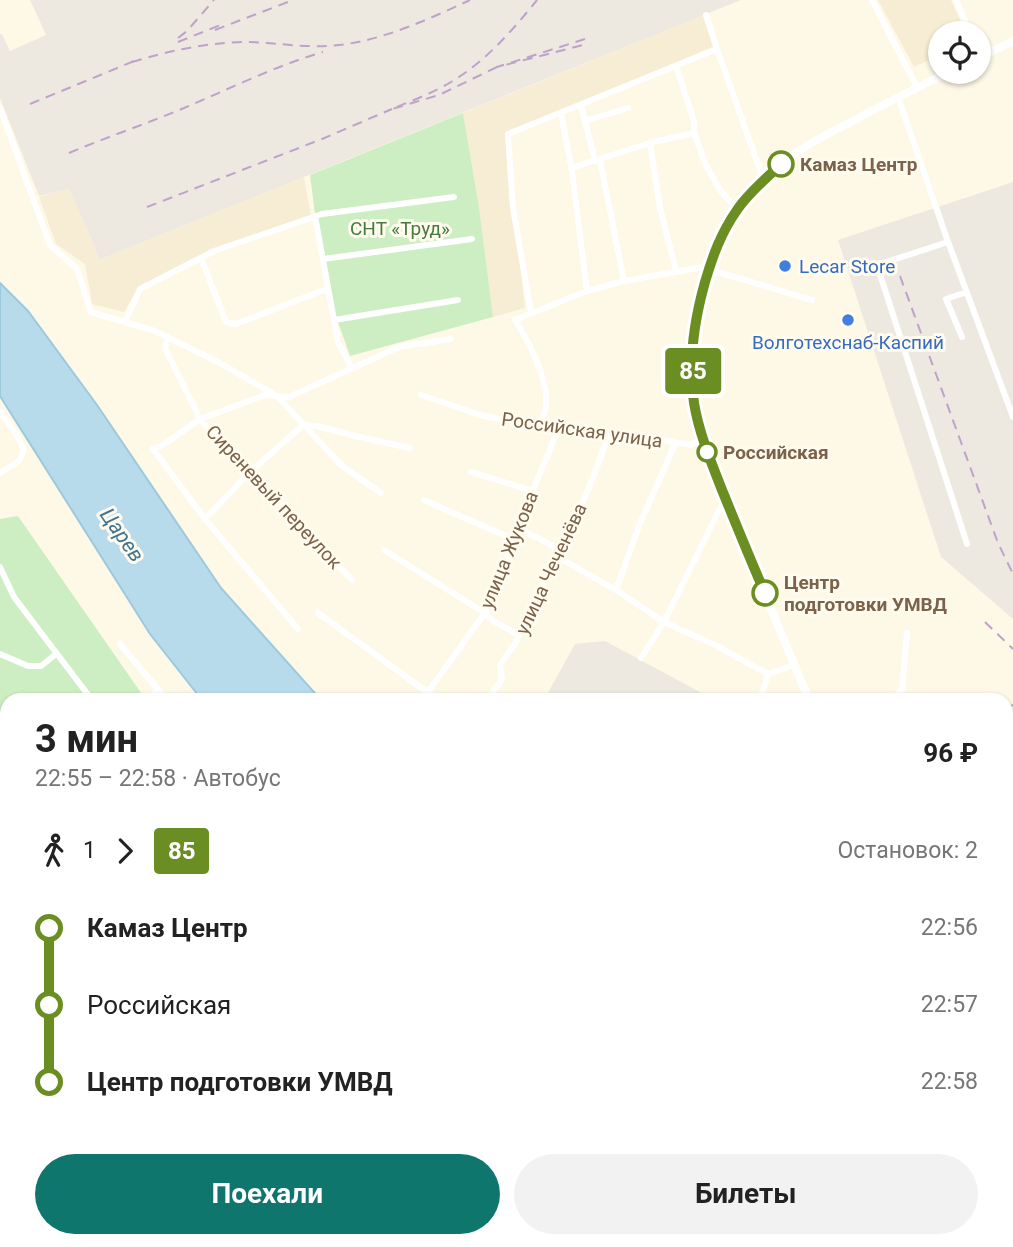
<!DOCTYPE html>
<html lang="ru">
<meta charset="utf-8">
<style>
:root{--surface:#fff;--page:#f2f2f2;--text:#222;--muted:#767676;--accent:#0f766e}
body{margin:0;font-family:Roboto,sans-serif;background:var(--page);color:var(--text);height:100vh;display:flex;flex-direction:column;font-size:26px;white-space:nowrap}
*{box-sizing:border-box;margin:0}
p{font-size:23px;color:var(--muted)}
.icon{flex:none;width:38px;height:38px;fill:none;stroke:currentColor;stroke-width:2;stroke-linecap:round;stroke-linejoin:round}
.map{position:relative;flex:1;overflow:hidden}
.details{position:absolute;left:0px;top:693px;width:1013px;height:555px;display:flex;flex-direction:column;background:var(--surface);border-radius:21px 21px 0 0;box-shadow:0 2px 5px #0004}
.details>*{flex:none}
.badge{padding:0 14px;border-radius:5px;font-size:24px;line-height:46px}
.controls{position:absolute;left:928px;top:21px;display:grid;gap:14px}
.controls a{display:grid;place-items:center;width:63px;height:63px;border-radius:50%;background:var(--surface);box-shadow:0 2px 5px #0004;font-size:35px}
.map>.badge{position:absolute;translate:-50% -50%;box-shadow:0 0 0 4px #fff}
.legs{display:flex;align-items:center;gap:10px;height:77px;padding:0 35px;font-size:23px}
.legs p{margin-inline-start:auto}
.overview{display:flex;align-items:center;justify-content:space-between;height:119px;padding:0 35px}
h1{font-size:38px;font-weight:700;line-height:52px}
.primary-button{display:flex;gap:14px;margin-top:auto;padding:14px 35px}
.primary-button a{flex:1;height:80px;border-radius:42px;background:var(--accent);color:#fff;font-size:28px;font-weight:700;line-height:80px;text-align:center}
.primary-button a+a{background:var(--page);color:var(--text)}
ul{padding:0 35px;list-style:none}
li{display:flex;align-items:center;gap:24px;height:77px;font-size:26px}
li i{display:grid;place-items:center;width:10px;height:100%;margin:0 9px;background:currentColor}
li i::after{content:'';width:18px;height:18px;margin:-9px;border:5px solid;border-radius:50%;background:var(--surface)}
li p{margin-inline-start:auto}
li:first-child i{background:linear-gradient(#0000 50%,currentColor 0)}
li:last-child i{background:linear-gradient(currentColor 50%,#0000 0)}
.map>svg:first-child{display:block}
.residential{fill:#f7edd4}
.industrial{fill:#eee9e0}
.green{fill:#cdeec3}
.water{fill:#b8dbeb;stroke:#9dc9dd;stroke-width:2}
.lines{fill:none;stroke-linecap:round;stroke-linejoin:round}
.street{stroke:#fff;stroke-width:6}
.secondary{stroke:#fff;stroke-width:8}
.rail{stroke:#bea2ca;stroke-width:2;stroke-dasharray:10 7;stroke-linecap:butt}
.line-1-casing{stroke:#fff;stroke-width:16}
.line-1{stroke:#6b8e23;stroke-width:10}
.stop-1-dot{fill:#fff;stroke:#6b8e23;stroke-width:3.5}
.shop-dot{fill:#3f7fe0;stroke:#fffbef;stroke-width:2.5}
.labels{text-anchor:middle;dominant-baseline:central;stroke-width:6;stroke-linejoin:round;paint-order:stroke}
.stop-label{font-size:19px;font-weight:bold;fill:#7b6248;stroke:#fffbef;text-anchor:start}
.park-label{font-size:19px;fill:#447c3c;stroke:#fffbef}
.shop-label{font-size:19px;fill:#366cbe;stroke:#fffbef;text-anchor:start}
.street-label{font-size:19px;fill:#7b6248;stroke:#fffbef}
.water-label{font-size:21px;font-style:italic;fill:#3f7590;stroke:#fffbef}
</style>
<div class="map">
<svg width="1013" height="1247" viewBox="0 0 1013 1247">
<rect width="100%" height="100%" fill="#fef9e6"/>
<path class="residential" d="M 878,0 L 951,0 L 966,33 L 940,33 L 940,55 L 914,67 Z
M 703,15 L 713,47 L 505,133 L 525,308 L 493,317 L 479,207 L 463,113 Z
M 304,177 L 311,216 L 220,246 L 137,290 L 124,312 L 92,304 L 85,264 L 56,244 L 39,197 L 69,188 L 91,238 L 99,260 Z
M 347,1241 L 573,1241 L 576,1247 L 346,1247 Z"/>
<path class="industrial" d="M 30,0 L 741,0 L 99,260 L 91,238 L 69,189 L 39,196 L 0,98 L 0,34 L 2,34 L 10,51 L 46,35 Z
M 1013,182 L 1013,619 L 941,557 L 838,240 Z
M 605,641 L 700,692 L 696,700 L 544,700 L 575,644 Z"/>
<path class="green" d="M 463,113 L 479,207 L 493,317 L 350,356 L 338,322 L 335,318 L 315,214 L 310,175 Z
M 18,516 L 146,700 L 7,700 L 7,761 L 0,758 L 0,519 Z
M 0,780 L 7,783 L 7,925 L 0,950 Z"/>
<path class="water" d="M 0,283 L 28,311 L 97,405 L 221,588 L 321,700 L 202,700 L 150,634 L 0,396 Z
M 580,1241 L 734,1241 L 736,1247 L 583,1247 Z"/>
<g class="lines">
<path class="street" d="M 872,0 L 917,87
M 956,0 L 970,33
M 706,15 L 717,49 L 764,181
M 676,66 L 694,121 L 694,133 L 706,165 L 720,190 L 737,209
M 898,97 L 947,239 L 1013,417
M 581,105 L 595,161
M 0,108 L 50,245 L 77,269 L 91,312 L 155,331 L 218,362 L 277,396 L 341,465 L 381,493
M 561,113 L 572,171 L 587,291
M 585,121 L 628,108
M 650,143 L 660,208 L 676,271
M 600,160 L 624,281
M 571,168 L 650,143 L 694,133
M 315,216 L 338,342 L 352,368
M 948,242 L 877,265 L 967,544
M 201,258 L 226,322 L 236,324 L 327,289
M 323,259 L 472,239
M 708,269 L 812,300
M 531,313 L 513,208 L 508,134 L 717,49
M 334,320 L 458,300
M 125,322 L 140,289 L 214,251 L 322,214 L 454,197
M 168,337 L 165,348 L 200,419 L 352,580
M 962,337 L 946,299 L 967,292
M 421,395 L 480,415 L 541,428 L 559,427 L 610,432 L 691,445 L 702,439
M 0,411 L 18,437 L 24,450 L 19,461 L 0,473
M 541,428 C 543,417 548,404 546,394 C 542,368 529,342 515,320 L 587,291 L 624,281 L 709,266
M 471,472 L 533,491
M 424,500 L 513,539
M 205,519 L 248,474 L 303,425 L 322,427 L 355,436 L 410,448
M 518,528 L 559,549
M 384,550 L 485,613 L 493,621 L 519,635
M 556,556 L 616,590 L 664,622 L 717,646 L 768,674 L 794,665
M 0,567 L 14,597 L 92,700
M 616,590 L 639,526 L 675,444
M 318,613 L 427,692 L 443,700
M 298,629 L 205,519 L 153,449 L 163,445 L 200,419 L 265,395 L 289,397 L 399,347 L 451,339
M 120,644 L 167,700
M 0,654 L 28,666 L 41,666 L 56,654
M 641,658 L 664,622 L 725,498
M 148,700 L 158,689
M 422,700 L 485,613 L 504,574 L 513,539 L 559,427
M 487,700 L 502,679 L 500,665 L 516,642 L 589,488 L 610,432
M 760,700 L 768,674
M 892,700 L 902,689 L 907,633
M 0,758 L 7,760
M 1006,962 L 1013,964
M 260,1241 L 263,1247
M 399,1241 L 401,1247
M 481,1241 L 483,1247
M 565,1241 L 567,1247
M 847,1241 L 857,1247
M 74,1247 L 74,1241
M 332,1247 L 333,1241"/>
<path class="secondary" d="M 978,58 L 1013,41
M 809,700 C 785,643 761,585 738,528 C 721,488 700,446 694,403 C 686,340 701,262 737,209 C 748,193 767,176 781,164 C 800,148 823,136 845,125 C 879,107 914,89 949,72
M 0,992 L 7,994
M 928,1247 L 928,1241"/>
<path class="rail" d="M 215,30 L 293,0
M 178,38 L 187,31 L 214,0
M 585,39 L 497,67 L 587,44
M 178,42 L 223,24
M 132,62 C 169,51 204,43 243,42 C 275,42 306,49 339,45 C 384,40 429,19 470,0
M 497,67 L 439,95 L 392,109 C 411,101 433,93 451,82 C 485,62 512,31 537,0
M 30,104 L 139,59
M 69,153 C 107,137 146,124 184,108 C 229,89 275,66 323,52
M 147,207 L 322,139 L 392,109
M 900,276 L 998,543 L 1013,574
M 985,622 L 1013,649
M 1006,708 L 1013,705
M 1006,734 L 1013,731"/>
</g>
<g class="lines">
<g class="line-1-casing">
<path id="line-1" d="M 765,593 C 750,559 736,524 722,490 C 711,462 699,433 694,403 C 688,363 694,321 705,282 C 713,255 721,233 737,210 C 749,192 766,179 781,164"/>
</g>
<use href="#line-1" class="line-1"/>
</g>
<g class="stop-1-dot">
<circle cx="781" cy="164" r="12"/>
<circle cx="707" cy="452" r="9"/>
<circle cx="765" cy="593" r="12"/>
</g>
<g class="shop-dot">
<circle cx="785" cy="266" r="7"/>
<circle cx="848" cy="320" r="7"/>
</g>
<g class="labels">
<g class="stop-label">
<text x="800" y="164">Камаз Центр</text>
<text x="723" y="452">Российская</text>
<text x="784" y="582">Центр<tspan x="784" dy="22">подготовки УМВД</tspan></text>
</g>
<g class="park-label">
<text x="400" y="228">СНТ «Труд»</text>
</g>
<g class="shop-label">
<text x="799" y="266">Lecar Store</text>
<text x="848" y="342" text-anchor="middle">Волготехснаб-Каспий</text>
</g>
<g class="street-label">
<text transform="translate(582 430) rotate(8)">Российская улица</text>
<text transform="translate(274 497) rotate(47)">Сиреневый переулок</text>
<text transform="translate(509 550) rotate(-68)">улица Жукова</text>
<text transform="translate(551 569) rotate(-65)">улица Чеченёва</text>
</g>
<g class="water-label">
<text transform="translate(122 535) rotate(55)">Царев</text>
</g>
</g>
</svg>
<div class="controls">
<a><svg class="icon" aria-label="locate" viewBox="0 0 24 24"><circle cx="12" cy="12" r="6"/><path d="M12 2v4M12 18v4M2 12h4M18 12h4"/></svg></a>
</div>
<b class="badge" style="left:693px;top:371px;background:#6b8e23;color:#fff">85</b>
<section class="details">
<div class="overview"><div><h1>3 мин</h1><p>22:55 – 22:58 · Автобус</p></div><b>96 ₽</b></div>
<div class="legs"><svg class="icon" aria-label="walk" viewBox="0 0 24 24"><circle cx="13" cy="4" r="2"/><path d="M13 8l-2 6 4 7M11 14l-3 7M7 12l3-4h3l4 4"/></svg>1<svg class="icon" aria-label="forward" viewBox="0 0 24 24"><path d="M9 5l7 7-7 7"/></svg><b class="badge" style="background:#6b8e23;color:#fff">85</b><p>Остановок: 2</p></div>
<ul>
<li><i style="color:#6b8e23"></i><b>Камаз Центр</b><p>22:56</p></li>
<li><i style="color:#6b8e23"></i><span>Российская</span><p>22:57</p></li>
<li><i style="color:#6b8e23"></i><b>Центр подготовки УМВД</b><p>22:58</p></li>
</ul>
<div class="primary-button"><a>Поехали</a><a>Билеты</a></div>
</section>
</div>
